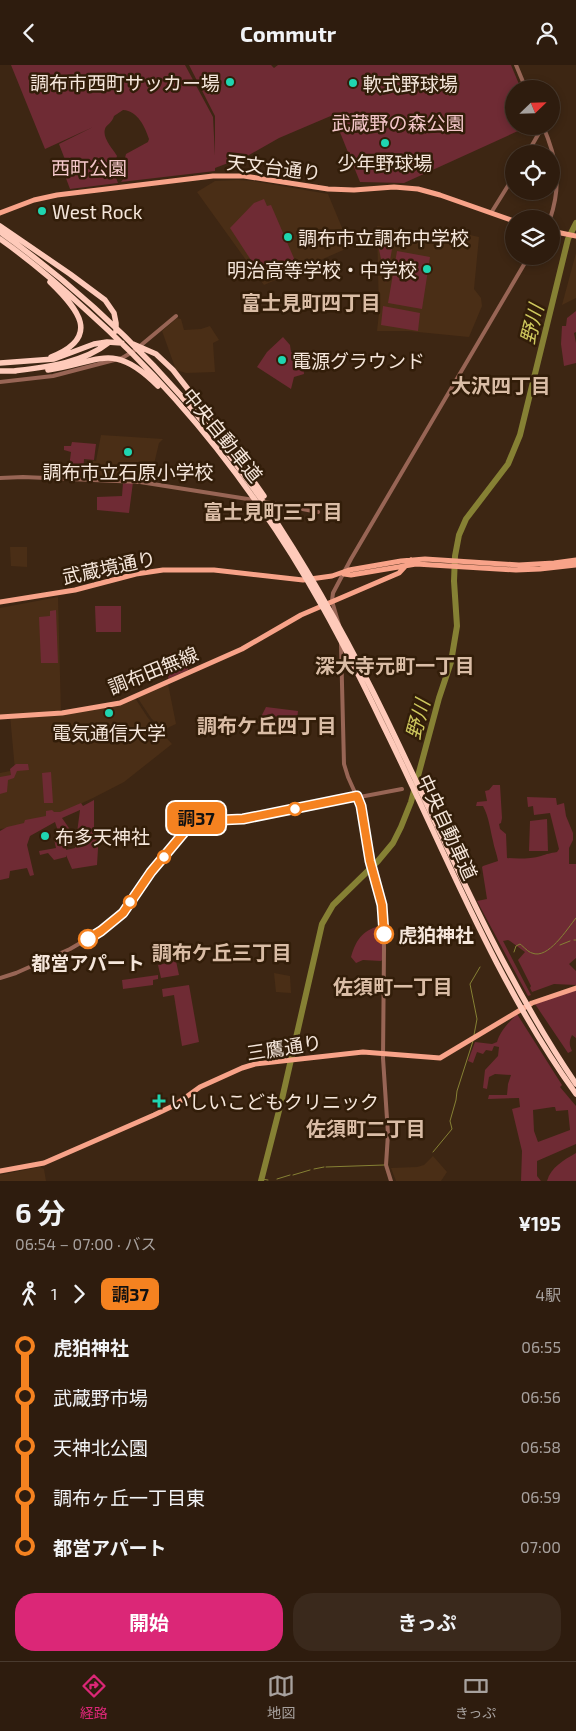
<!DOCTYPE html>
<html lang="ja">
<meta charset="utf-8">
<style>
:root{--surface:#2e1c0e;--page:#3a291c;--text:#f1f3f6;--muted:#a7a19e;--line:#493a2e;--accent:#db2777}
body{margin:0;font-family:"Exo 2","Noto Sans JP",sans-serif;background:var(--page);color:var(--text);height:100vh;display:flex;flex-direction:column;font-size:19px;white-space:nowrap}
*{box-sizing:border-box;margin:0}
p{font-size:16px;color:var(--muted)}
.icon{flex:none;width:28px;height:28px;fill:none;stroke:currentColor;stroke-width:2;stroke-linecap:round;stroke-linejoin:round}
.map{position:relative;height:1116px;overflow:hidden}
.panel{display:flex;flex-direction:column;background:var(--surface);flex:1}
.panel>*{flex:none}
.badge{padding:0 10px;border-radius:8px;font-size:18px;line-height:32px}
.needle{width:32px;rotate:67deg}
.buttons{position:absolute;left:505px;top:15px;display:grid;gap:10px}
.buttons a{display:grid;place-items:center;width:55px;height:55px;border-radius:50%;background:var(--surface);box-shadow:0 2px 8px #0003,0 0 0 1px var(--line);font-size:25px}
.map>.badge{position:absolute;translate:-50% -50%;box-shadow:0 0 0 2px #fff}
.legs{display:flex;align-items:center;gap:8px;height:55px;padding:0 15px;font-size:16px}
.legs p{margin-inline-start:auto}
.overview{display:flex;align-items:center;justify-content:space-between;height:85px;padding:0 15px}
h1{font-size:28px;font-weight:700;line-height:38px}
.button{display:flex;gap:10px;margin-top:auto;padding:10px 15px}
.button a{flex:1;height:58px;border-radius:20px;background:var(--accent);color:#fff;font-size:20px;font-weight:700;line-height:58px;text-align:center}
.button a+a{background:var(--page);color:var(--text)}
ul{padding:0 15px;list-style:none}
li{display:flex;align-items:center;gap:18px;height:50px;font-size:19px}
li i{display:grid;place-items:center;width:8px;height:100%;margin:0 6px;background:currentColor}
li i::after{content:'';width:12px;height:12px;margin:-6px;border:4px solid;border-radius:50%;background:var(--surface)}
li p{margin-inline-start:auto}
li:first-child i{background:linear-gradient(#0000 50%,currentColor 0)}
li:last-child i{background:linear-gradient(currentColor 50%,#0000 0)}
header{display:flex;justify-content:space-between;align-items:center;height:65px;padding:0 15px;background:var(--surface);font-size:22px;font-weight:700}
.tabs{display:flex;justify-content:space-around;align-items:center;height:70px;border-top:1px solid var(--line);background:var(--surface);font-size:14px;color:var(--muted)}
.tabs a{display:grid;justify-items:center;gap:2px}
.tabs .current{color:var(--accent)}
.map>svg:first-child{display:block}
.built{fill:#4a2e16}
.green{fill:#6f2b34;fill-rule:evenodd}
.lines{fill:none;stroke-linecap:round;stroke-linejoin:round}
.stream{stroke:#868134;stroke-width:1}
.river{stroke:#868134;stroke-width:6}
.minor{stroke:#986555;stroke-width:4}
.major{stroke:#f8a389;stroke-width:5}
.highway{stroke:#fecaba;stroke-width:5.5}
.line-1-casing{stroke:#fff;stroke-width:11}
.line-1{stroke:#f58220;stroke-width:8}
.poi-dot{fill:#1fd5b0;stroke:#321d09;stroke-width:2}
.stop-1-dot{fill:#fff;stroke:#f58220;stroke-width:2.5}
.labels{text-anchor:middle;dominant-baseline:central;stroke-width:5;stroke-linejoin:round;paint-order:stroke}
.poi-label{font-size:19px;fill:#f5e6db;stroke:#321d09;text-anchor:start}
.park-label{font-size:19px;fill:#f4c7ca;stroke:#321d09}
.street-label{font-size:19px;fill:#f5e6db;stroke:#321d09}
.stop-label{font-size:19px;font-weight:bold;fill:#f5e6db;stroke:#321d09;text-anchor:start}
.neighbourhood-label{font-size:20px;font-weight:bold;fill:#dabda6;stroke:#321d09}
.water-label{font-size:20px;font-style:italic;fill:#cec85d;stroke:#321d09}
</style>
<header><svg class="icon" aria-label="back" viewBox="0 0 24 24"><path d="M15 5l-7 7 7 7"/></svg>Commutr<svg class="icon" aria-label="person" viewBox="0 0 24 24"><circle cx="12" cy="8" r="4"/><path d="M4 21q1-7 8-7t8 7"/></svg></header>
<div class="map">
<svg width="576" height="1116" viewBox="0 0 576 1116">
<rect width="100%" height="100%" fill="#3d2613"/>
<path class="built" d="M 238,115 L 253,116 L 328,129 L 350,182 L 264,220 L 197,127 L 215,116 Z
M 377,161 L 410,166 L 456,167 L 479,172 L 474,224 L 481,233 L 482,241 L 469,272 L 408,266 L 377,266 L 379,248 Z
M 576,188 L 576,233 L 562,240 Z
M 177,253 L 181,254 L 184,265 L 201,264 L 210,261 L 219,275 L 213,278 L 215,307 L 186,308 L 176,305 L 162,266 Z
M 101,370 L 163,374 L 159,378 L 150,416 L 89,411 L 88,395 L 96,396 Z
M 10,482 L 27,482 L 27,502 L 11,501 Z
M 58,532 L 61,649 L 135,633 L 148,653 L 172,679 L 124,717 L 93,733 L 26,764 L 9,763 L 0,764 L 0,708 L 15,705 L 10,650 L 0,650 L 0,543 Z
M 168,619 L 176,659 L 163,665 L 151,653 L 137,632 Z
M 274,908 L 290,911 L 291,928 L 276,927 Z
M 433,1091 L 447,1107 L 441,1116 L 396,1116 L 391,1103 L 417,1102 L 424,1100 Z
M 40,1102 L 44,1104 L 46,1116 L 0,1116 L 0,1110 Z"/>
<path class="green" d="M 11,0 L 185,0 L 213,52 L 215,91 L 215,51 L 189,0 L 271,0 L 274,3 L 278,0 L 511,0 L 521,24 L 514,24 L 514,61 L 529,61 L 404,118 L 360,117 L 333,50 L 279,73 L 249,90 L 215,103 L 215,106 L 121,117 L 124,113 L 117,108 L 120,96 L 125,93 L 126,89 L 148,77 L 149,74 C 145,62 138,46 123,45 L 114,51 C 112,58 106,60 105,64 C 102,73 113,84 117,91 L 113,105 L 118,118 L 70,124 L 64,108 L 69,105 L 59,79 L 93,62 L 45,84 Z
M 264,134 L 267,141 L 271,140 L 296,198 L 265,211 L 260,209 L 230,163 L 254,138 Z
M 376,170 L 394,173 L 386,218 Z
M 397,186 L 430,192 L 422,244 L 388,238 Z
M 383,241 L 420,248 L 418,266 L 381,260 Z
M 576,246 L 576,267 L 574,268 L 576,278 L 576,298 L 564,301 L 561,279 L 562,261 L 566,261 L 567,253 Z
M 283,272 L 290,280 L 291,287 L 294,290 L 302,290 L 304,309 L 294,312 L 291,324 L 257,302 L 267,287 Z
M 72,377 L 96,379 L 94,395 L 84,394 L 83,411 L 68,410 L 71,387 L 64,385 L 64,381 L 71,381 Z
M 133,417 L 129,448 L 97,445 L 97,432 L 122,431 L 123,418 Z
M 95,541 L 121,541 L 121,567 L 96,567 Z
M 56,545 L 58,598 L 41,598 L 39,552 L 50,551 L 50,546 Z
M 170,588 L 189,590 L 188,605 L 168,614 Z
M 266,642 L 298,646 L 296,664 L 258,658 Z
M 16,699 L 28,699 L 29,705 L 17,706 L 14,713 L 8,715 L 7,727 L 0,729 L 0,712 L 11,710 L 10,704 Z
M 51,707 L 53,738 L 44,738 L 42,708 Z
M 493,720 L 500,720 L 502,753 L 501,758 L 499,759 L 500,764 L 506,769 L 507,793 C 517,794 531,794 541,791 C 547,789 550,788 557,787 L 559,784 L 550,748 L 534,750 L 533,741 L 528,742 L 527,732 L 556,733 L 557,740 L 564,738 L 566,751 L 573,768 L 573,775 L 569,783 L 569,799 L 576,799 L 576,893 L 569,899 L 576,906 L 576,920 L 554,919 L 532,927 L 530,923 L 531,921 L 518,895 L 525,887 L 510,876 L 508,875 L 503,876 L 531,930 L 528,931 L 477,836 L 487,834 L 482,802 L 483,801 L 498,796 C 497,789 494,783 493,776 C 490,764 489,752 483,741 L 476,741 L 477,737 L 487,736 L 485,726 L 489,725 Z
M 94,735 L 94,766 L 99,767 L 97,800 L 72,804 L 66,790 L 66,792 L 54,795 L 48,788 L 40,790 L 39,786 L 56,783 L 54,774 L 60,772 L 55,757 L 30,771 L 27,780 L 34,810 L 30,811 L 27,803 L 10,806 L 9,813 L 0,815 L 0,766 L 7,762 L 24,758 L 25,755 L 46,751 L 46,746 L 52,745 L 54,747 L 60,747 L 81,738 L 83,741 ZM 80,745 L 75,783 L 66,785 L 66,783 L 73,779 L 71,766 L 62,753 Z
M 547,754 L 548,786 L 529,786 L 530,756 Z
M 379,861 L 382,864 L 383,894 L 381,896 L 363,895 L 356,898 L 351,892 C 356,875 362,866 379,861 Z
M 176,896 L 179,910 L 161,913 L 158,900 Z
M 158,910 L 158,914 L 153,915 L 153,920 L 123,924 L 122,915 Z
M 189,920 L 199,977 L 182,981 L 174,930 L 163,932 L 162,924 Z
M 576,925 L 576,973 L 572,970 C 569,976 569,980 572,986 L 568,988 L 535,939 Z
M 517,949 L 562,1020 L 560,1022 L 576,1041 L 576,1079 L 537,1096 L 537,1111 L 541,1116 L 521,1116 L 522,1086 L 512,1044 L 520,1042 L 519,1033 L 488,1034 L 489,1030 L 507,1030 L 508,1019 L 511,1010 L 495,1009 L 489,1012 L 487,1024 L 483,1023 L 485,1005 L 498,991 L 499,982 L 494,981 L 492,986 L 486,985 L 483,989 L 477,987 L 473,998 L 468,996 L 475,977 L 492,979 L 497,977 C 500,966 509,957 517,949 ZM 553,1042 L 555,1042 L 556,1046 L 568,1045 L 570,1065 L 538,1077 L 534,1066 L 533,1045 Z
M 576,1088 L 576,1116 L 547,1116 C 551,1102 564,1095 576,1088 Z"/>
<g class="lines">
<path class="stream" d="M 574,875 L 576,875
M 560,880 L 570,876
M 514,887 L 516,881 L 520,879 C 524,882 528,887 532,888 C 548,895 567,864 576,853
M 474,970 L 477,954 L 470,919 L 480,902
M 433,1087 L 452,1064 L 450,1056 L 456,1035 L 457,1026 L 473,976
M 326,1102 L 384,1100
M 314,1104 L 324,1102
M 293,1110 L 310,1105
M 262,1114 L 268,1115
M 277,1114 L 290,1110"/>
<path class="river" d="M 261,1116 L 282,1034 L 322,859 L 333,840 L 378,796 L 393,778 L 401,762 L 411,737 L 439,633 L 451,597 L 457,561 L 454,516 L 455,491 L 459,470 L 466,454 L 508,399 L 520,370 L 568,174 L 576,158"/>
<path class="minor" d="M 516,0 L 526,24
M 543,61 C 557,94 562,119 550,154
M 527,89 L 539,68 L 544,65
M 491,148 L 514,111
M 0,317 L 53,311 L 122,293 L 134,286 L 176,251
M 0,413 L 23,412 L 140,417 L 254,435
M 261,436 L 318,447
M 339,560 L 332,536 L 333,528 L 351,494 L 529,191
M 341,579 L 344,699 L 348,712 L 361,741 L 370,795 L 383,842 L 384,884 L 383,993 L 388,1069 L 386,1100 L 391,1116
M 0,913 L 16,908 L 70,884 L 101,866 L 123,848 L 151,807 L 197,752 L 221,755 L 243,754 L 402,724"/>
<path class="major" d="M 0,148 L 34,135 L 57,130 L 213,111 L 244,111 L 328,124 L 354,125 L 394,122 L 418,124 L 440,130 L 514,156
M 551,166 L 576,171
M 344,509 L 351,510 L 416,499 L 516,505 L 540,504 L 576,500
M 0,537 L 75,525 L 136,509 L 163,505 L 214,505 L 303,515 L 332,511 L 349,505 L 401,496 L 425,494 L 519,500 L 554,498 L 576,495
M 0,652 L 62,648 L 120,638 L 242,584 L 301,550 L 399,508 L 411,495
M 0,1106 L 44,1098 L 154,1050 L 175,1040 L 200,1022 L 242,1003 L 255,999 L 363,987 L 440,993 L 532,938 L 576,923"/>
<path class="highway" d="M 0,161 L 70,209 L 105,235 L 114,248 L 116,258 L 116,266
M 0,167 C 110,245 206,347 279,461 C 319,523 354,587 386,653 C 446,776 498,904 576,1019
M 0,174 C 30,195 58,219 85,244 C 149,301 206,365 255,435 C 305,504 345,581 382,658 C 444,783 494,915 576,1029
M 50,217 C 78,244 102,272 51,292
M 133,279 L 156,289 L 173,305 L 198,337 L 264,431
M 0,298 L 54,294 L 94,279 L 107,277 L 122,278
M 48,305 C 101,297 113,276 158,321
M 0,306 L 16,306
M 14,306 C 46,302 83,298 108,278"/>
</g>
<g class="lines">
<g class="line-1-casing">
<path id="line-1" d="M 88,874 L 101,866 L 123,848 L 151,807 L 197,752 L 221,755 L 243,754 L 357,731 L 361,741 L 370,796 L 382,840 L 384,869"/>
</g>
<use href="#line-1" class="line-1"/>
</g>
<g class="poi-dot">
<circle cx="230" cy="17" r="5"/>
<circle cx="353" cy="18" r="5"/>
<circle cx="385" cy="78" r="5"/>
<circle cx="42" cy="146" r="5"/>
<circle cx="288" cy="172" r="5"/>
<circle cx="427" cy="204" r="5"/>
<circle cx="282" cy="295" r="5"/>
<circle cx="128" cy="387" r="5"/>
<circle cx="109" cy="648" r="5"/>
<circle cx="45" cy="771" r="5"/>
<path d="M156.5 1028.5h5v5h5v5h-5v5h-5v-5h-5v-5h5z"/>
</g>
<g class="stop-1-dot">
<circle cx="295" cy="744" r="6"/>
<circle cx="164" cy="792" r="6"/>
<circle cx="130" cy="837" r="6"/>
<circle cx="384" cy="869" r="9"/>
<circle cx="88" cy="874" r="9"/>
</g>
<g class="labels">
<g class="poi-label">
<text x="220" y="17" text-anchor="end">調布市西町サッカー場</text>
<text x="363" y="18">軟式野球場</text>
<text x="385" y="97" text-anchor="middle">少年野球場</text>
<text x="52" y="146">West Rock</text>
<text x="298" y="172">調布市立調布中学校</text>
<text x="417" y="204" text-anchor="end">明治高等学校・中学校</text>
<text x="292" y="295">電源グラウンド</text>
<text x="128" y="406" text-anchor="middle">調布市立石原小学校</text>
<text x="109" y="667" text-anchor="middle">電気通信大学</text>
<text x="55" y="771">布多天神社</text>
<text x="170" y="1036">いしいこどもクリニック</text>
</g>
<g class="park-label">
<text x="398" y="57">武蔵野の森公園</text>
<text x="89" y="102">西町公園</text>
</g>
<g class="street-label">
<text transform="translate(274 102) rotate(7)">天文台通り</text>
<text transform="translate(223 370) rotate(51)">中央自動車道</text>
<text transform="translate(109 502) rotate(-12)">武蔵境通り</text>
<text transform="translate(153 605) rotate(-22)">調布田無線</text>
<text transform="translate(448 762) rotate(65)">中央自動車道</text>
<text transform="translate(284 982) rotate(-9)">三鷹通り</text>
</g>
<g class="stop-label">
<text x="398" y="869">虎狛神社</text>
<text x="88" y="897" text-anchor="middle">都営アパート</text>
</g>
<g class="neighbourhood-label">
<text x="311" y="237">富士見町四丁目</text>
<text x="501" y="320">大沢四丁目</text>
<text x="273" y="446">富士見町三丁目</text>
<text x="395" y="600">深大寺元町一丁目</text>
<text x="267" y="660">調布ケ丘四丁目</text>
<text x="222" y="887">調布ケ丘三丁目</text>
<text x="393" y="921">佐須町一丁目</text>
<text x="366" y="1063">佐須町二丁目</text>
</g>
<g class="water-label">
<text transform="translate(531 259) rotate(-76)">野川</text>
<text transform="translate(417 654) rotate(-75)">野川</text>
</g>
</g>
</svg>
<div class="buttons">
<a><svg class="needle" viewBox="-14 -14 28 28"><path d="M0-13l5 13h-10z" fill="#e53935"/><path d="M0 13l5-13h-10z" fill="#a7a19e"/></svg></a>
<a><svg class="icon" aria-label="locate" viewBox="0 0 24 24"><circle cx="12" cy="12" r="6"/><path d="M12 2v4M12 18v4M2 12h4M18 12h4"/></svg></a>
<a><svg class="icon" aria-label="layers" viewBox="0 0 24 24"><path d="M12 4l9 5-9 5-9-5zM3 14l9 5 9-5"/></svg></a>
</div>
<b class="badge" style="left:196px;top:753px;background:#f58220;color:#111">調37</b>
</div>
<section class="panel">
<div class="overview"><div><h1>6 分</h1><p>06:54 – 07:00 · バス</p></div><b>¥195</b></div>
<div class="legs"><svg class="icon" aria-label="walk" viewBox="0 0 24 24"><circle cx="13" cy="4" r="2"/><path d="M13 8l-2 6 4 7M11 14l-3 7M7 12l3-4h3l4 4"/></svg>1<svg class="icon" aria-label="forward" viewBox="0 0 24 24"><path d="M9 5l7 7-7 7"/></svg><b class="badge" style="background:#f58220;color:#111">調37</b><p>4駅</p></div>
<ul>
<li><i style="color:#f58220"></i><b>虎狛神社</b><p>06:55</p></li>
<li><i style="color:#f58220"></i><span>武蔵野市場</span><p>06:56</p></li>
<li><i style="color:#f58220"></i><span>天神北公園</span><p>06:58</p></li>
<li><i style="color:#f58220"></i><span>調布ヶ丘一丁目東</span><p>06:59</p></li>
<li><i style="color:#f58220"></i><b>都営アパート</b><p>07:00</p></li>
</ul>
<div class="button"><a>開始</a><a>きっぷ</a></div>
</section>
<nav class="tabs">
<a class="current"><svg class="icon" aria-label="directions" viewBox="0 0 24 24"><path d="M12 3l9 9-9 9-9-9zM9 14v-3h6M13 9l2 2-2 2"/></svg>経路</a>
<a><svg class="icon" aria-label="map" viewBox="0 0 24 24"><path d="M3 6l6-2 6 2 6-2v14l-6 2-6-2-6 2zM9 4v14M15 6v14"/></svg>地図</a>
<a><svg class="icon" aria-label="tickets" viewBox="0 0 24 24"><path d="M3 7h18v10H3zM15 7v10"/></svg>きっぷ</a>
</nav>
